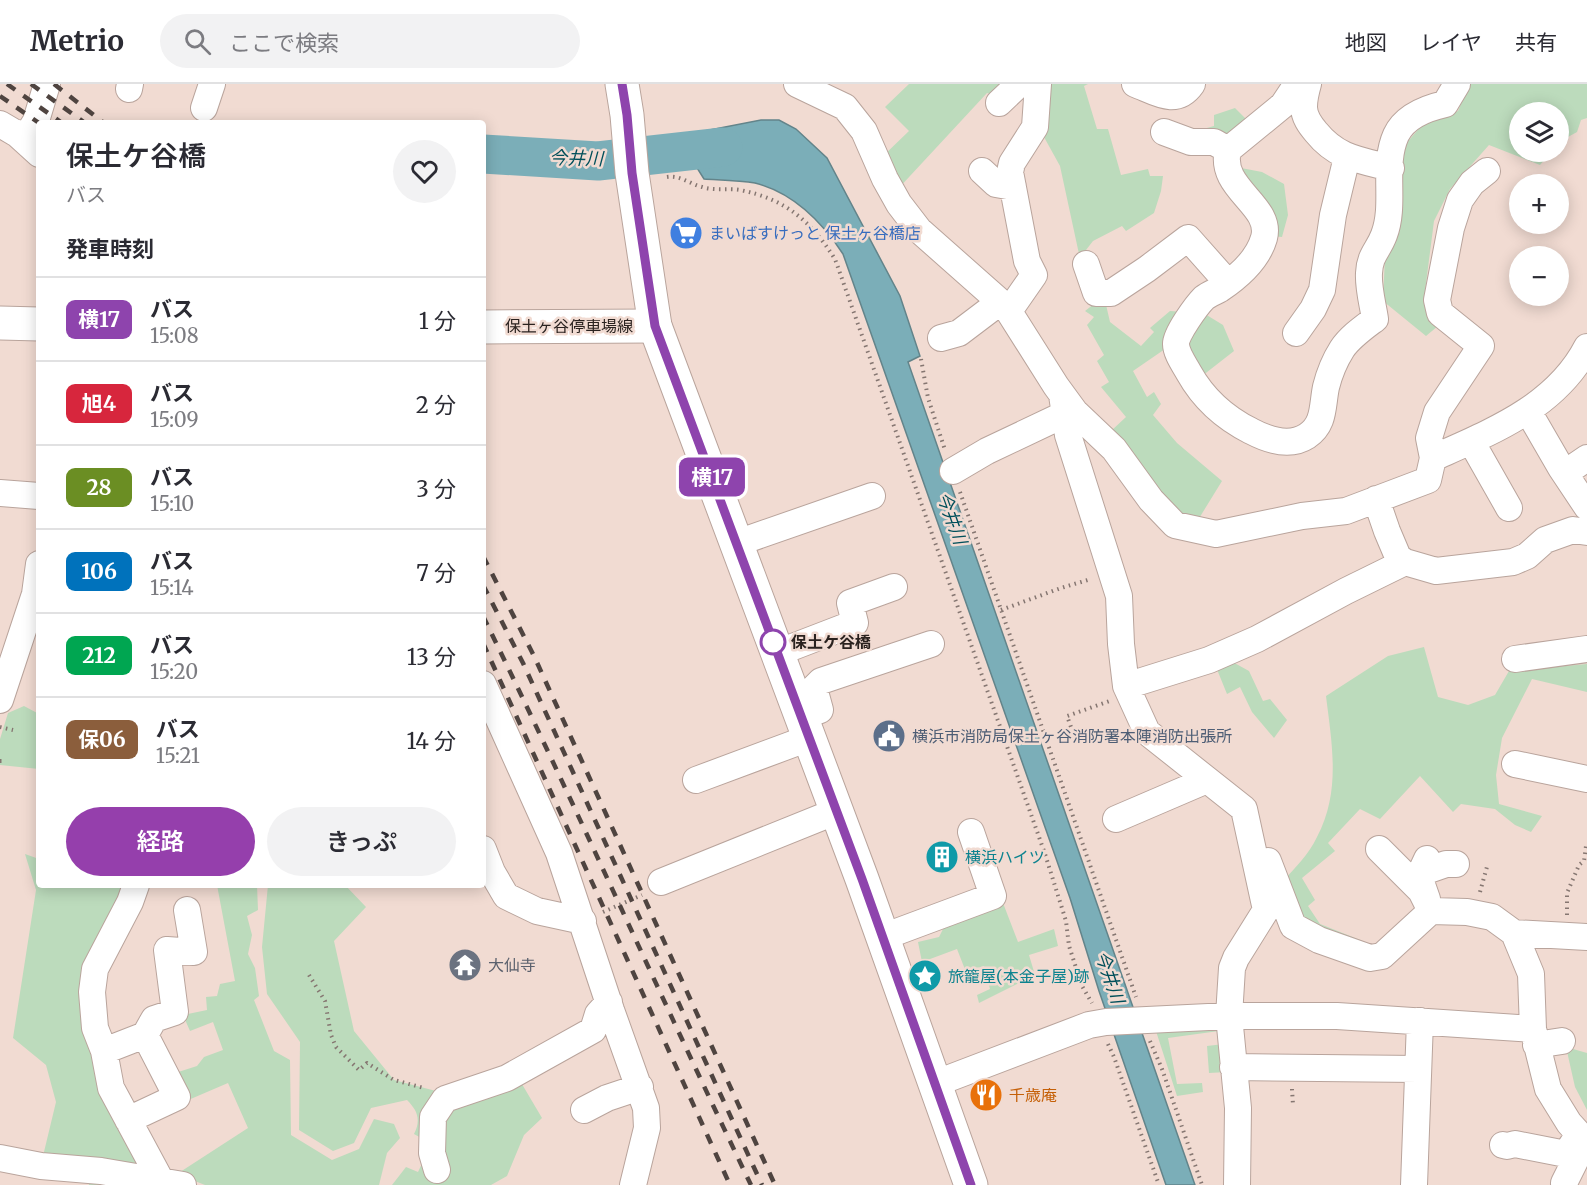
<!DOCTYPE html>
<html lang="ja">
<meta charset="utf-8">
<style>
:root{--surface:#fff;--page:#f2f2f3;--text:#2b2b33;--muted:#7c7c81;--line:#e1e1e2;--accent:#953fac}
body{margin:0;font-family:Merriweather,"Noto Sans JP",serif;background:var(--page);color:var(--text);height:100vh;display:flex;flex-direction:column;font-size:22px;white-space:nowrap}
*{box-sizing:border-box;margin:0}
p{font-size:20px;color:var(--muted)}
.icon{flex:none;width:33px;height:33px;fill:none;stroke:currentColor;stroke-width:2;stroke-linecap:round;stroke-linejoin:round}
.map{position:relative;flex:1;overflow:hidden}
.side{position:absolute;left:36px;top:36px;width:450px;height:768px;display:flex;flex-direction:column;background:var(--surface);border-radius:6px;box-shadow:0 3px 15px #0003}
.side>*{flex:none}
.badge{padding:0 12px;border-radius:9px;font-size:21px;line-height:39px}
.fabs{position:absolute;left:1509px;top:18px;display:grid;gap:12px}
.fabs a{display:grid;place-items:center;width:60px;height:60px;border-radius:50%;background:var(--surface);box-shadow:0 3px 15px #0003;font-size:30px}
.map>.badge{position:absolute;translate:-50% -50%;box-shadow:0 0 0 3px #fff}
h2{padding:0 30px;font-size:22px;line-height:54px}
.round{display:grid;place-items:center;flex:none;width:63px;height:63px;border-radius:32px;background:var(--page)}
.headline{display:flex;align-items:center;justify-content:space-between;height:102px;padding:0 30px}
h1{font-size:28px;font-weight:600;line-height:45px}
.button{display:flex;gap:12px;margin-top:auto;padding:12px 30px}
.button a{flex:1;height:69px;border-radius:36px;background:var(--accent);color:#fff;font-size:24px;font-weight:600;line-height:69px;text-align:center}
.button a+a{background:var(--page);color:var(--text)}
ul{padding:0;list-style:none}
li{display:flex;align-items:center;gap:18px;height:84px;padding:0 30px;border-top:2px solid var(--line)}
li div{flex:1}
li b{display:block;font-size:22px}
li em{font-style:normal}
li .badge{min-width:66px;font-weight:700;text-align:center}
header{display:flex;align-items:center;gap:36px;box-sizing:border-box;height:84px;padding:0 30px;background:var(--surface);border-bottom:2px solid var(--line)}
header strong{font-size:28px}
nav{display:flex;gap:33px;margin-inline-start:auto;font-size:21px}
.search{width:420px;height:54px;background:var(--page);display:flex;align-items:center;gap:15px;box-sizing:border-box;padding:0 21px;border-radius:33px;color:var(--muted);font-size:22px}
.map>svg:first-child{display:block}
.green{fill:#bcdbbc}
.water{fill:#7baeb8;stroke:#63848a;stroke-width:1.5}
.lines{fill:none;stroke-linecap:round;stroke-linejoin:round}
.river{stroke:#7baeb8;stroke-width:39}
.minor-casing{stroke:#b9a49c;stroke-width:28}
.major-casing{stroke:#b9a49c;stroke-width:35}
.highway-casing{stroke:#b9a49c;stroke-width:35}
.path{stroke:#857671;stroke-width:4;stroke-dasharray:1.5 4.5;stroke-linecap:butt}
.minor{stroke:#fff;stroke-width:26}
.major{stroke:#fff;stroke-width:33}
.highway{stroke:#fff;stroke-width:33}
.rail{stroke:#4f4440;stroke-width:4.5;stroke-dasharray:10 10;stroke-linecap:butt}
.line-casing{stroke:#fff;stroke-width:14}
.line{stroke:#8e44ad;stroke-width:9}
.stop-dot{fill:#fff;stroke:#8e44ad;stroke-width:3}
.labels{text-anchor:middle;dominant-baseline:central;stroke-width:5;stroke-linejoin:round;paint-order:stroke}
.shop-label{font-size:16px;fill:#366cbe;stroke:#f1dbd2;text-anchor:start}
.street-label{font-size:16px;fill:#2a221f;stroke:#f1dbd2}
.stop-label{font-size:16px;font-weight:bold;fill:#2a221f;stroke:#f1dbd2;text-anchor:start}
.service-label{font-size:16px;fill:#4e5e75;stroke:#f1dbd2;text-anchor:start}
.culture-label{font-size:16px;fill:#0d838f;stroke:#f1dbd2;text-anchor:start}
.worship-label{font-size:16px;fill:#5b616d;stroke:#f1dbd2;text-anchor:start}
.food-label{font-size:16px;fill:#c56008;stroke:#f1dbd2;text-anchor:start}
.water-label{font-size:18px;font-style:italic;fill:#004f5a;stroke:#f1dbd2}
</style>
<header>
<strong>Metrio</strong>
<div class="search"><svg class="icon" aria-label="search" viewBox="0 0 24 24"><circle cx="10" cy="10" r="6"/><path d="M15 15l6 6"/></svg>ここで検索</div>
<nav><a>地図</a><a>レイヤ</a><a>共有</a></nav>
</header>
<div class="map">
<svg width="1587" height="1101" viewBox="0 0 1587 1101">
<rect width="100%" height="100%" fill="#f1dbd2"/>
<path class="green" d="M 909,0 L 1004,0 L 993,11 L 987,9 L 897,106 L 881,74 L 909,47 L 885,23 Z
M 1045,0 L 1088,0 L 1084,2 L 1097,45 L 1108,45 L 1121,91 L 1148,85 L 1150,92 L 1163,92 L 1161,107 L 1154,129 L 1126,147 L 1122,142 L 1093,157 L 1086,166 L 1079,170 L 1060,82 L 1039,44 Z
M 1469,0 L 1587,0 L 1587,34 L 1581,36 L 1577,48 L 1559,58 L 1558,28 L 1520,28 L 1520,68 L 1551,68 L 1540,81 L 1489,61 L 1450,105 L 1434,137 L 1425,207 L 1438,242 L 1426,252 L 1383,217 L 1385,172 L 1397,148 L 1404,62 L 1427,35 L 1458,27 Z
M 1235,24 L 1249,38 L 1224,57 L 1185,50 L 1214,42 L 1214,31 Z
M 1241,84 L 1262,88 L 1284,100 L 1288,131 L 1282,153 L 1271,152 L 1236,91 Z
M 1104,212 L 1110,238 L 1141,262 L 1154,248 L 1150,244 L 1170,227 L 1184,228 L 1165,265 L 1133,287 L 1147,313 L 1154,308 L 1161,320 L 1153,331 L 1177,359 L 1222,397 L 1198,436 L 1175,427 L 1111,347 L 1126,333 L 1101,303 L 1109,298 L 1097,277 L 1104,271 L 1087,241 L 1094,233 L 1085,227 Z
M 1205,230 L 1223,241 L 1234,267 L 1202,292 L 1184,255 Z
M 1424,563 L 1438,613 L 1468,621 L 1495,611 L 1509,587 L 1587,580 L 1587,608 L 1532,595 L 1502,654 L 1496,691 L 1499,720 L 1542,732 L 1531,748 L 1515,741 L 1495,725 L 1461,720 L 1453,728 L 1420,692 L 1380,735 L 1360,725 L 1328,759 L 1335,767 L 1302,794 L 1315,816 L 1308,822 L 1320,840 L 1365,858 L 1368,867 L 1301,839 L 1283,797 C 1295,784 1309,770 1317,753 C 1341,707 1332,661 1326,612 L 1388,572 Z
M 1229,576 L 1249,587 L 1263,617 L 1270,615 L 1287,636 L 1274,654 L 1252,628 L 1240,603 L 1227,610 L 1216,583 Z
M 24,622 L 39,630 L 39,685 L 0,681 L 0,655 L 8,629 Z
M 25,770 L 39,775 L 39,801 L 128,801 L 87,884 L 152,1101 L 89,1101 L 89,1096 L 43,1072 L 56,1018 L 46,981 L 13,954 L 36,806 Z
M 217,801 L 257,801 L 258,826 L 247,832 L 252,851 L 248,870 L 255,884 L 259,912 L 254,916 L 274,967 L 290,976 L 291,1051 L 332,1076 L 359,1065 L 374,1035 L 394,1040 L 400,1054 L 387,1069 L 379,1101 L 205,1101 L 177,1090 L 248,1044 L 228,999 L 186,1017 L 172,990 L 197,982 L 204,973 L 223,966 L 213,938 L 190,947 L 183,931 L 207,926 L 206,913 L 217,912 L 220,900 L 235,897 Z
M 268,801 L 345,801 L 366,823 L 334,857 L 354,947 L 394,996 L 455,1012 L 516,990 L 542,1034 L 524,1051 L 507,1092 L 491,1101 L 392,1101 L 406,1083 L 418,1088 L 428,1067 L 423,1055 L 414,1050 C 421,1036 418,1027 407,1016 L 371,1024 L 354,1059 L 333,1067 L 299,1046 L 300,958 L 267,910 L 262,863 Z
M 1003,819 L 1018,858 L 1054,845 L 1058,862 L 1029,871 L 1035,891 L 979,919 L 977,911 L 990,905 L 984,882 L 966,888 L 957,865 L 922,878 L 918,858 L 939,853 L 945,841 Z
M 1219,940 L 1219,947 L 1168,954 L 1177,1000 L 1202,999 L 1203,1008 L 1177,1012 L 1154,941 Z
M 1224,960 L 1227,988 L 1209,989 L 1207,962 Z
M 1566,963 L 1587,969 L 1587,1026 L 1575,1003 Z"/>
<path class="water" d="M 761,36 L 779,36 L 796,45 L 827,74 L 900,212 L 920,272 L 908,278 L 1195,1101 L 1166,1101 L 1099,907 L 1070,814 L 843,170 C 822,138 794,109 755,99 C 739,96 721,96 704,95 L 694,79 L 672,82 L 668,54 Z"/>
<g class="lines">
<path class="river" d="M 483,70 L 598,77 L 723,63"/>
<g class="minor-casing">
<path id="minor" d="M 797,0 L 845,23 L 864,47 L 885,95 L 899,120 L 919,146 L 1006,223 L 1056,302 L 1075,328 L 1114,365 L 1151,416 L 1175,441 L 1216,450 L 1302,432 L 1346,427 L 1428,396 L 1433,374 C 1491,348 1556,323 1587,263
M 1135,0 C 1156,8 1176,23 1192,0
M 1297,0 L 1283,21 L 1228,66 C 1218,105 1273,121 1264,154 C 1258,175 1238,193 1220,205 C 1215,208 1209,210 1204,214 C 1197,221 1175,251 1176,260 C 1176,269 1184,280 1189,289 C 1203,314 1225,334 1251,347 C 1268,356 1290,363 1307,352 C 1325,340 1322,322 1326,303 C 1329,291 1335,276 1342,265 C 1350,253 1363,244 1375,235 C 1373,221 1368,204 1369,189 C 1370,170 1378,167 1384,151 C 1396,120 1382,82 1396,51 C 1405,32 1427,24 1445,20 L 1457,0
M 1308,0 C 1306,7 1304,16 1304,23 C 1304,33 1310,41 1316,48 C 1337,74 1359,76 1391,84
M 129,5 L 130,0
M 999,19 L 1019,0
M 204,24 L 212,0
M 0,40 L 17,50 L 29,48 L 36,37 L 47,0
M 1164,48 L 1191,58 L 1214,58 L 1228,66
M 17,50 L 39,70
M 982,87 L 996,100 L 1013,103
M 1086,180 L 1096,209 L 1111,209 L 1147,185 L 1188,154 L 1228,199
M 1009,227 L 1034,191 L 1027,177 L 1010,88 L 1012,79 L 1035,43 L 1038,0
M 1296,249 L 1313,225 L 1322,206 L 1333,131 L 1347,73
M 941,254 L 959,249 L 1000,218
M 1062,311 L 1068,351 L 1119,512 L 1121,560 L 1126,602 L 1147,648 L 1244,725 L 1266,826 L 1236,874 L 1232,884 L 1229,932 L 1238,1024 L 1237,1101
M 1528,327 L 1561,384 L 1587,423
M 1471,357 L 1509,424
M 1433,374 L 1429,354 L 1437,328 L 1481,262 L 1440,229 L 1437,216 L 1451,144 L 1460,116 L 1472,99 L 1487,87
M 953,387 L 987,367 L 1065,330
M 1565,389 L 1587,374
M 0,409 L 39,412
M 1376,415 L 1387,447 L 1398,473 L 1405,478 L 1436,487 L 1513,478 L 1527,472 L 1545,456 L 1573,446 L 1587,448
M 737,459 L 872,412
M 777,569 L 855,539 L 850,519 L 894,503
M 1515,575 L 1587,565
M 483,600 L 559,769 L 611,926 L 646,1024 L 647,1044 L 633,1101
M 1126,602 L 1209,576 L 1257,555 L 1346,507 L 1405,478
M 0,616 L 35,510 L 39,480
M 801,633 L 820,626 L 814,604 L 821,597 L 931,560
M 1515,680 L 1587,695
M 696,696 L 809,654
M 1116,735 L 1207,696
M 483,765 L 492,788 L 506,812 L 537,827 L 583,837
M 1379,765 L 1421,807 L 1431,827
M 1268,777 L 1293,842 L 1319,856 L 1370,874 L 1382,872 L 1431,827 L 1467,828 L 1492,833 L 1514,849 L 1531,890 L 1533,945 L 1548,1005 L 1569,1039 L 1587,1059
M 1420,789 L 1446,780 L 1456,780
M 661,798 L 837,727
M 136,801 L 130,818 L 95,885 L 92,908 L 95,944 L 104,967 L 111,1004 L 161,1097
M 1427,815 L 1419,792 L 1427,775
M 1514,849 L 1587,853
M 883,853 L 993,812 L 971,748
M 145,951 L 154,935 L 175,928 L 167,866 L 194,868 L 187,826
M 1536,961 L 1562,957
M 104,967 L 145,951 L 177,1013 L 128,1036
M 1233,983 L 1418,985
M 934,1000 L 1089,941 L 1106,938 L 1229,932 L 1337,932 L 1533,945
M 584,1026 L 607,1014 L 640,1003
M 1503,1061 L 1507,1062 L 1515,1060 L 1566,1070 L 1579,1050
M 0,1074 L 41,1082 L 101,1087 L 183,1101
M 437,1086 L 432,1069 L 433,1033 L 445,1015 L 507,994 L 593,946 L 598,930 L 609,918
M 1564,1099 L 1585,1057
M 1414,1101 L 1420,937"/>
</g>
<g class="major-casing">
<path id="major" d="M 0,239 L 39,240
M 483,243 L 655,242"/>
</g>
<g class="highway-casing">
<path id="highway" d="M 622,0 L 627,31 L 632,89 L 655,242 L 862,795 L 971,1101"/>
</g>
<path class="path" d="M 667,93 C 680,91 690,100 702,103 C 714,107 728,104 740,106 C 785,115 810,136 835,175 L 1045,770 L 1066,837 L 1069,862 L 1082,902 L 1092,919
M 921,275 L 928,314 L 945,366
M 960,408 L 1136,913
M 1001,526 L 1061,504 L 1091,495
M 0,643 L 13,646
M 1075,654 L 1067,632 L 1110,617
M 0,677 L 6,677
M 1480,808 L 1488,779
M 603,828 L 642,811
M 1567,831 L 1567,809 L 1579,781 L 1584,777 L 1586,762
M 309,891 L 325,917 L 331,951 L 336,963 L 359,986 L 367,979 L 394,996 L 424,1004
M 1150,957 L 1162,985 L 1202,1101
M 1108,960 L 1114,973 L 1159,1101
M 1292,1005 L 1293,1021"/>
<use href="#minor" class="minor"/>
<use href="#major" class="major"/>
<use href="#highway" class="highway"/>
<path class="rail" d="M 7,0 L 62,39
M 31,0 L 85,39
M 54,0 L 104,39
M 0,12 L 39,39
M 483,472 L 534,572 L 775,1101
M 483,501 L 523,579 L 762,1101
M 483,532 C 575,720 660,912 751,1101
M 483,559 L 730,1101"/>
</g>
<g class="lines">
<g class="line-casing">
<path id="line" d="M 622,0 L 627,31 L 632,89 L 655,242 L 862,795 L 971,1101"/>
</g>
<use href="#line" class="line"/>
</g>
<defs>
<g id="supermarket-disc" transform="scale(1.725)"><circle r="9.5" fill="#3f7fe0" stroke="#f1dbd2"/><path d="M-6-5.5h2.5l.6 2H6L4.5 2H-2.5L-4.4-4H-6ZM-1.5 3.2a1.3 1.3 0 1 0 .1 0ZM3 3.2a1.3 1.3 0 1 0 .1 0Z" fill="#fff"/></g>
<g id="civic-disc" transform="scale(1.725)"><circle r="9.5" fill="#5c6f8a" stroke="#f1dbd2"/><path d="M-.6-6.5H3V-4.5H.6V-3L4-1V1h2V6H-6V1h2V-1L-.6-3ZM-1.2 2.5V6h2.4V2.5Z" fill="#fff"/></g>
<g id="building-disc" transform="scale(1.725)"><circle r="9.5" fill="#0f9aa8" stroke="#f1dbd2"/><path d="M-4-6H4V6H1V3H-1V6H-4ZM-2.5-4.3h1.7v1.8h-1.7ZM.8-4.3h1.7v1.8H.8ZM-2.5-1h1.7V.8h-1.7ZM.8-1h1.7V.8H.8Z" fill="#fff"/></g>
<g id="temple-disc" transform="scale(1.725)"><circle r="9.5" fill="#6b7280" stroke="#f1dbd2"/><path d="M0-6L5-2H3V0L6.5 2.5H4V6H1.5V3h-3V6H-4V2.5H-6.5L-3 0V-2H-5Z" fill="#fff"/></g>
<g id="sight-disc" transform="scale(1.725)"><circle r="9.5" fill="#0f9aa8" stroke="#f1dbd2"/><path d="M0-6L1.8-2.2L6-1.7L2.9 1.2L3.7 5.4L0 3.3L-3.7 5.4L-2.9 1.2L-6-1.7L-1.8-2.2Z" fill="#fff"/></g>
<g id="restaurant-disc" transform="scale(1.725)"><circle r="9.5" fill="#e8710a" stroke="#f1dbd2"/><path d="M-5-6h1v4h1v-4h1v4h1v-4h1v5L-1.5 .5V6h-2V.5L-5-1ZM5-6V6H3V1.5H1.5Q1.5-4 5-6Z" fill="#fff"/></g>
</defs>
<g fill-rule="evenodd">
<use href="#supermarket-disc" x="686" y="149"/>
<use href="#civic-disc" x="889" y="652"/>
<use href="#building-disc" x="942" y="773"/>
<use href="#temple-disc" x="465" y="881"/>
<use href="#sight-disc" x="925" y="892"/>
<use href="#restaurant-disc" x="986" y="1011"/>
</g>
<circle class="stop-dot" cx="773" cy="558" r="12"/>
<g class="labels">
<g class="shop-label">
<text x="709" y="149">まいばすけっと 保土ヶ谷橋店</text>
</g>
<g class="street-label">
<text x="569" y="242">保土ヶ谷停車場線</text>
</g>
<g class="stop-label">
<text x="791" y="558">保土ケ谷橋</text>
</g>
<g class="service-label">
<text x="912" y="652">横浜市消防局保土ヶ谷消防署本陣消防出張所</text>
</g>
<g class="culture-label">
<text x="965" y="773">横浜ハイツ</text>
<text x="948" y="892">旅籠屋(本金子屋)跡</text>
</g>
<g class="worship-label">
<text x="488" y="881">大仙寺</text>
</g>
<g class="food-label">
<text x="1009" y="1011">千歳庵</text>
</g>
<g class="water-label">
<text transform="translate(576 74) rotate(1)">今井川</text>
<text transform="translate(952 434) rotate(70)">今井川</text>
<text transform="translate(1110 893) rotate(71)">今井川</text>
</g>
</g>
</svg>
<div class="fabs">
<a><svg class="icon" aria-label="layers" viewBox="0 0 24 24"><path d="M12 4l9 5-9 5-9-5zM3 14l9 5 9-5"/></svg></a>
<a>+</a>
<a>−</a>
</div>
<b class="badge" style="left:712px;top:393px;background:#8e44ad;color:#fff">横17</b>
<section class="side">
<div class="headline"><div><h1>保土ケ谷橋</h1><p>バス</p></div><a class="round"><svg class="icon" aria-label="heart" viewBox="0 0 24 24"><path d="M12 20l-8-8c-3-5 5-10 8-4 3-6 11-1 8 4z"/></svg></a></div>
<h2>発車時刻</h2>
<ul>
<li><span class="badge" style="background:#8e44ad;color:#fff">横17</span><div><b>バス</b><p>15:08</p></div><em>1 分</em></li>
<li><span class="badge" style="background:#d7263d;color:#fff">旭4</span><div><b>バス</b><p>15:09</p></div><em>2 分</em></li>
<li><span class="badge" style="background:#6b8e23;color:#fff">28</span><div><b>バス</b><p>15:10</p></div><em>3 分</em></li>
<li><span class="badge" style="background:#0072bc;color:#fff">106</span><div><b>バス</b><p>15:14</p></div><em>7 分</em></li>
<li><span class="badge" style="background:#00a651;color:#fff">212</span><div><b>バス</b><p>15:20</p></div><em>13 分</em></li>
<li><span class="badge" style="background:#8b5e3c;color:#fff">保06</span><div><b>バス</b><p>15:21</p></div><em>14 分</em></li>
</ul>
<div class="button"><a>経路</a><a>きっぷ</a></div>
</section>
</div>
